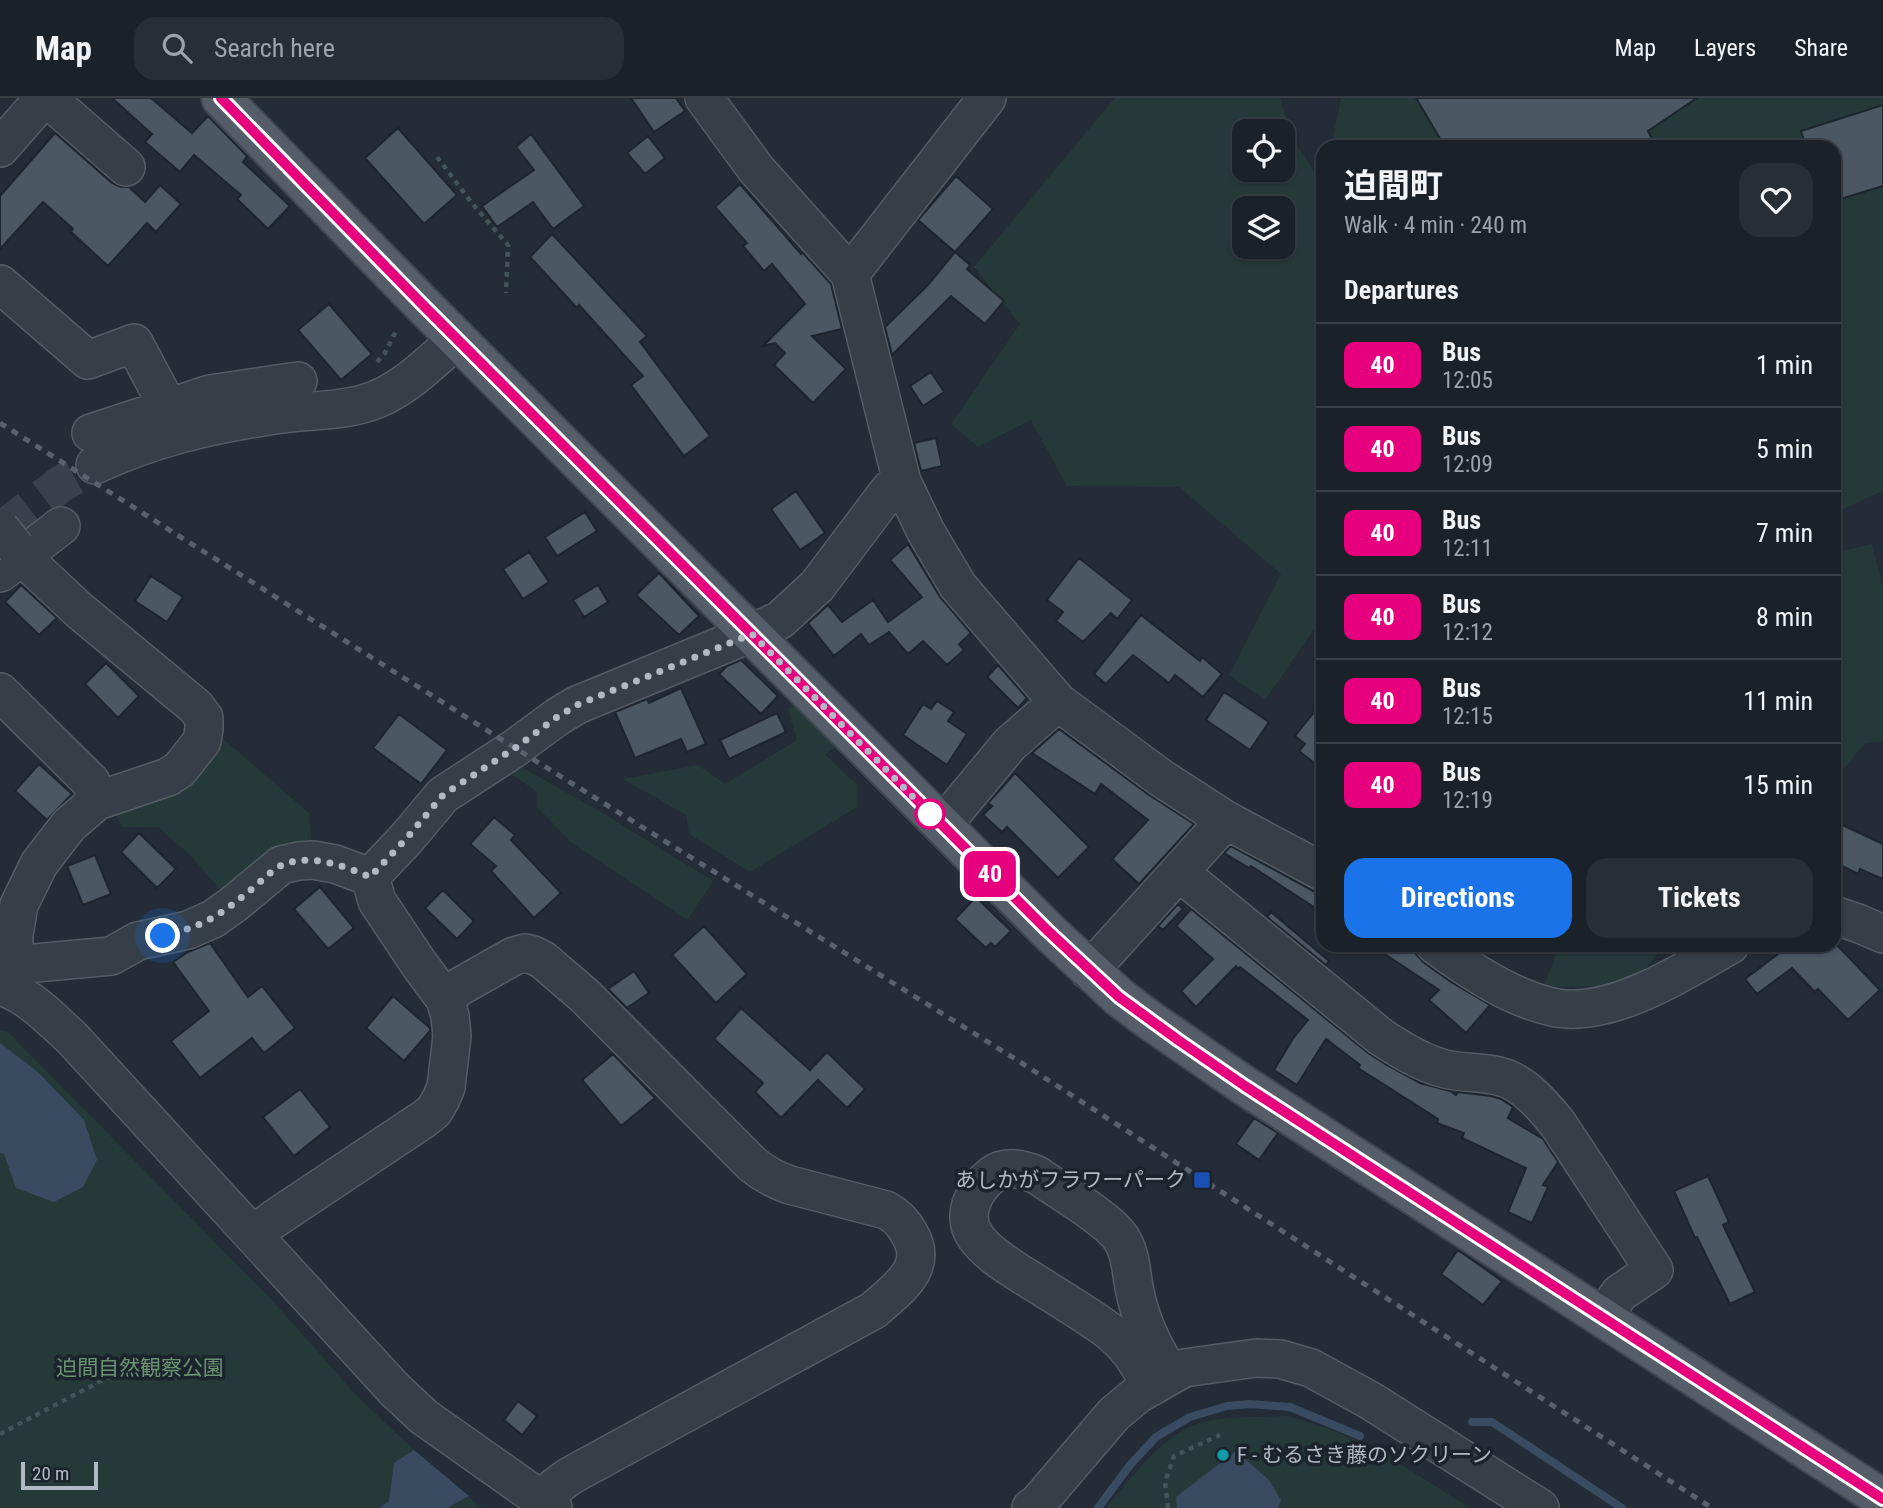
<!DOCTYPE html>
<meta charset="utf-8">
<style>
:root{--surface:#1a2129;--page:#272e35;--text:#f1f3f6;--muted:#9fa3a8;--line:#383e46;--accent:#1a73e8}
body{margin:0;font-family:"Roboto Condensed","Noto Sans JP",sans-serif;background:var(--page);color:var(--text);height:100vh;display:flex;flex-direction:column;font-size:26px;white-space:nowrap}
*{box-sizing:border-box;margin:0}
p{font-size:23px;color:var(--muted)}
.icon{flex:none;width:38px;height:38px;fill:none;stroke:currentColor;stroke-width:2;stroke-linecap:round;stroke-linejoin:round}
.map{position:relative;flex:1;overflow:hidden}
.side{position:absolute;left:1316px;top:42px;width:525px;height:812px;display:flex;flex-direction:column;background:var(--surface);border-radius:21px;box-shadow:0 2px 5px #0004,0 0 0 2px var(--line)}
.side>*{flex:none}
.badge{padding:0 14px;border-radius:10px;font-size:24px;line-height:46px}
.fabs{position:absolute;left:1232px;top:21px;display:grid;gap:14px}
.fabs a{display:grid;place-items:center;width:63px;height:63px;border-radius:14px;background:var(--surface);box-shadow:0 2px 5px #0004,0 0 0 2px var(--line);font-size:35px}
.scale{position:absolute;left:21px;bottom:18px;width:77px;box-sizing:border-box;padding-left:7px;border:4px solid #b1b9c4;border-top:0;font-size:19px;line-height:24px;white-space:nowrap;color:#b1b9c4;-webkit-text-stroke:5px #1b232c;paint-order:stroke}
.you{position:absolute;width:35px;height:35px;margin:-18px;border:5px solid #fff;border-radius:50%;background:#1a73e8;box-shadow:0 0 0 10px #1a73e833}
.map>.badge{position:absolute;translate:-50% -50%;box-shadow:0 0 0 4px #fff}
h2{padding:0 28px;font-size:26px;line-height:63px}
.round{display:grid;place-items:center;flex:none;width:74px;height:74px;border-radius:21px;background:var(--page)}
.overview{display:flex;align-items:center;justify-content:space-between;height:119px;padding:0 28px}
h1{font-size:33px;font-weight:700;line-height:52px}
.primary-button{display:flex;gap:14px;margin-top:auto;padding:14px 28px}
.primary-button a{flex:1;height:80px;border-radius:21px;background:var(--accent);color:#fff;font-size:28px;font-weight:700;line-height:80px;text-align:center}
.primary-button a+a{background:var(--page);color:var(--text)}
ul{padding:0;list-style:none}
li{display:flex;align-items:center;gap:21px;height:84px;padding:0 28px;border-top:2px solid var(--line)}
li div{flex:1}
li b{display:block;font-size:26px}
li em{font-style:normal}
li .badge{min-width:77px;font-weight:700;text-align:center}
header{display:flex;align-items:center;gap:42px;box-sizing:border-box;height:98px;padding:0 35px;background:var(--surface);border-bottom:2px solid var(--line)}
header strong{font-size:33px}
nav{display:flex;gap:38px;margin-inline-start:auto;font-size:24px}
.search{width:490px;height:63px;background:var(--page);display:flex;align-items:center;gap:18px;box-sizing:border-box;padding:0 24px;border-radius:21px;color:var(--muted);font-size:26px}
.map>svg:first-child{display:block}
.green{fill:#263939;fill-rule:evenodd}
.water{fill:#394b60}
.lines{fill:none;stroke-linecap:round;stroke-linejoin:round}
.stream{stroke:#394b60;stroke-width:8}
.building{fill:#4b5763;stroke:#1d252e;stroke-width:2}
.minor-tunnel{stroke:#38414c;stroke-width:37;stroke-dasharray:37 18;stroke-linecap:butt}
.minor-casing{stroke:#545c65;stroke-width:40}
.major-casing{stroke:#3f4751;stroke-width:42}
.path{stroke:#425456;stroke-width:4.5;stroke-dasharray:5 5;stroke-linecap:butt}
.minor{stroke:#363e48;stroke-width:37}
.major{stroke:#545d68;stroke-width:38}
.rail{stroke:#58626e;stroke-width:5;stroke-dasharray:7 7;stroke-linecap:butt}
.minor-bridge-casing{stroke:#545c65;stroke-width:40;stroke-linecap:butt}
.minor-bridge{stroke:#363e48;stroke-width:37}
.line-casing{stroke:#fff;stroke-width:16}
.line{stroke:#e6007e;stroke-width:10}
.walk{stroke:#b1b9c4;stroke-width:7;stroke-dasharray:0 12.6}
.stop-dot{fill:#fff;stroke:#e6007e;stroke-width:3.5}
.transit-dot{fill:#1a4fb4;stroke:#1b232c;stroke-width:2.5}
.culture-dot{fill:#0f9aa8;stroke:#1b232c;stroke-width:2.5}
.labels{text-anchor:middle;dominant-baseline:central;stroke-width:7;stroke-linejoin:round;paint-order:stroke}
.poi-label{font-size:21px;fill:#b1b9c4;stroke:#1b232c;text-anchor:end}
.park-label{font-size:21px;fill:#6a9371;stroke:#1b232c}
</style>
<header>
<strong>Map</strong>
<div class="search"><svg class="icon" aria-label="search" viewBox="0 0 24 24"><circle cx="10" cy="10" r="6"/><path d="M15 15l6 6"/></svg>Search here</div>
<nav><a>Map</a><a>Layers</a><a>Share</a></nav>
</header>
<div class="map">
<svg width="1883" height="1410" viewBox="0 0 1883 1410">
<rect width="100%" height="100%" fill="#232c37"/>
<path class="green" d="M 1115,0 L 1280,0 L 1292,40 L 1323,87 L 1323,518 L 1265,602 L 1229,577 L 1281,476 L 1179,389 L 1067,388 L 1031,322 L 978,349 L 951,326 L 1020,226 L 974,169 ZM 1244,33 L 1283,33 L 1283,72 L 1244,72 ZM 1244,110 L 1283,110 L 1283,149 L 1244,149 Z
M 1341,0 L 1883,0 L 1883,393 L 1834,415 L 1834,49 L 1331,49 Z
M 1872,446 L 1883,490 L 1883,643 L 1865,645 L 1841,674 L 1834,677 L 1834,455 Z
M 796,606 L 838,648 L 825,656 L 857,687 L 857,709 L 750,774 L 689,736 L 686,717 L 623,681 L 698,667 L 725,686 L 797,642 L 788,611 Z
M 220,638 L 309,715 L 312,751 L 226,798 L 190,757 L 158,729 L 122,729 L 115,714 Z
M 516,666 L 596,711 L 713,783 L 687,822 L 571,744 L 537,709 L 537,694 L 504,671 Z
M 1560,847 L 1665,847 L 1630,888 L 1543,889 Z
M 0,932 L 7,933 L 273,1203 L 356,1297 L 414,1352 L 482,1410 L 0,1410 Z
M 1288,1318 L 1326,1330 L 1375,1350 L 1470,1410 L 1106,1410 C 1131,1381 1167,1330 1207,1323 C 1233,1318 1262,1319 1288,1318 Z"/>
<path class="water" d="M 0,945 L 39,975 L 84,1022 L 97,1062 L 83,1089 L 54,1104 L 16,1090 L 4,1056 L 0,1055 Z
M 414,1352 L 469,1398 L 447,1410 L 380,1410 L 389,1403 L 394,1365 Z
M 1236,1353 L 1269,1382 L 1281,1402 L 1278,1410 L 1177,1410 L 1176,1399 Z"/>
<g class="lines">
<path class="stream" d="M 1472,1324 L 1492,1324 L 1622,1410
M 1098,1410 L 1130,1367 L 1156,1339 L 1190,1319 L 1227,1308 L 1250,1306 L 1290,1309 L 1360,1338"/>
</g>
<path class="building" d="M 112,0 L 151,0 L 192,35 L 208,18 L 247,58 L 243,64 L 290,108 L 268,131 L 237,101 L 241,97 L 194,57 L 180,74 L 145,44 L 152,36 Z
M 631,0 L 676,0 L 685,13 L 654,34 Z
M 1416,0 L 1697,0 L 1648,33 L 1656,49 L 1445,49 Z
M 1883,7 L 1883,88 L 1834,103 L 1834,49 L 1806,49 L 1801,33 Z
M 398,30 L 457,97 L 424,126 L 365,60 Z
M 55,35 L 112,85 L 121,89 L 129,89 L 145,104 L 160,87 L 181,106 L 156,134 L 147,125 L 108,168 L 71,134 L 73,131 L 43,104 L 0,151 L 0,98 Z
M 531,36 L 584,108 L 553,131 L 533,104 L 497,129 L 482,108 L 534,72 L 516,49 Z
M 648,38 L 665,60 L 645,76 L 627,55 Z
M 956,78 L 993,111 L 955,154 L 918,122 Z
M 740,86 L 801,156 L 802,154 L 831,186 L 842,231 L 812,238 L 846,271 L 813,305 L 774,267 L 785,255 L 775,245 L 763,248 L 805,206 L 772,166 L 764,173 L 743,148 L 747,145 L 715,109 Z
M 552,136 L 647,238 L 640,244 L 710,338 L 684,358 L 631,287 L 643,278 L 579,207 L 577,210 L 530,159 Z
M 955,154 L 970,167 L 967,171 L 1004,203 L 985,226 L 951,198 L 892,257 L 885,229 L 927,188 Z
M 329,206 L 372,256 L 341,282 L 298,232 Z
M 931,274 L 944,294 L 923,308 L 910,288 Z
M 936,340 L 942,368 L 921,373 L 914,345 Z
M 796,393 L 825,435 L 800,452 L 771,411 Z
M 585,414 L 597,433 L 557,458 L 545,439 Z
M 908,446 L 940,499 L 971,535 L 959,546 L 964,552 L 947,567 L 923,543 L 908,556 L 889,534 L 869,547 L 861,536 L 834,558 L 808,525 L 828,507 L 842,524 L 873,502 L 888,524 L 922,499 L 890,462 Z
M 529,454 L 549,484 L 523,501 L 503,471 Z
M 1079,460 L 1132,502 L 1117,521 L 1111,515 L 1083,544 L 1056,523 L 1063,514 L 1047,502 Z
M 659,475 L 699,518 L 679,537 L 636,497 Z
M 151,478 L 183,499 L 167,524 L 135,503 Z
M 21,487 L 57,520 L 39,537 L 5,504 Z
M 598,487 L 608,504 L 584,519 L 573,502 Z
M 1141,517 L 1200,563 L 1202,559 L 1222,576 L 1203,599 L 1175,577 L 1169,585 L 1133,557 L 1106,586 L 1094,576 Z
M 741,562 L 778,598 L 761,616 L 719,576 L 727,568 Z
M 106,565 L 139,598 L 118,620 L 85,586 Z
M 998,567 L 1027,600 L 1018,610 L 987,579 Z
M 681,590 L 706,646 L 687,654 L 681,641 L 635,660 L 615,614 L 647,601 L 649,605 Z
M 1224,594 L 1269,624 L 1250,652 L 1206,622 Z
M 937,603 L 954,614 L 948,623 L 967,636 L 947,667 L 903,637 L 923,606 L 931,611 Z
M 1323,603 L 1323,672 L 1299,653 L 1305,646 L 1295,638 Z
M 777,615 L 786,634 L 729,661 L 720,642 Z
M 399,616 L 447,652 L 421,686 L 373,650 Z
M 1059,631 L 1149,697 L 1194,726 L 1139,786 L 1112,761 L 1148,722 L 1101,686 L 1095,696 L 1032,655 Z
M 39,666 L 72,696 L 47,722 L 15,693 Z
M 1015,675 L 1089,749 L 1058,780 L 1007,729 L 1002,734 L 983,717 L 992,708 L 988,705 Z
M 494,719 L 515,737 L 511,742 L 561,795 L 534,820 L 491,773 L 496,768 L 470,746 Z
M 1834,723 L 1883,746 L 1883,781 L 1860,771 L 1858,776 L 1834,764 Z
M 139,735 L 176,771 L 157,790 L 121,754 Z
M 1231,748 L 1313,793 L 1323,795 L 1323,815 L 1251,768 L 1249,770 L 1224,755 Z
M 95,757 L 111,796 L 83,807 L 67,768 Z
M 320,789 L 354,830 L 328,851 L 294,811 Z
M 443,792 L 474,823 L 457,841 L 425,810 Z
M 976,799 L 1011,833 L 995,849 L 991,845 L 986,850 L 955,821 Z
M 1178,806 L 1183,811 L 1163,832 L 1158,828 Z
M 1191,811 L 1368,955 L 1385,966 L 1420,985 L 1450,993 L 1456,997 L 1458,994 L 1491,998 L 1501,1001 L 1513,1009 L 1508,1020 L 1543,1041 L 1558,1064 L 1543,1087 L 1548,1089 L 1532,1125 L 1508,1114 L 1526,1070 L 1462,1040 L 1464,1035 L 1437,1025 L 1438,1021 L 1358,970 L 1360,967 L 1326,941 L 1297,987 L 1274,972 L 1294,939 L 1308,922 L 1240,869 L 1238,871 L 1236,868 L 1196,909 L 1181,893 L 1213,861 L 1176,828 Z
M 1271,814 L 1329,863 L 1326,867 L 1267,819 Z
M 704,828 L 747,876 L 716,905 L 672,857 Z
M 210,845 L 248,899 L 262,888 L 295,930 L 264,955 L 252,940 L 200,980 L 171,943 L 209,913 L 173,864 L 188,854 Z
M 1371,847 L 1414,847 L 1416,856 L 1423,864 L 1451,884 L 1490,907 L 1466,935 L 1429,902 L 1439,892 Z
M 1770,847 L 1837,847 L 1880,892 L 1848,922 L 1818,891 L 1815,894 L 1792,870 L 1757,896 L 1745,881 L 1778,856 Z
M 634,873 L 649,895 L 627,910 L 608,891 Z
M 393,898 L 430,930 L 430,933 L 404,963 L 366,930 Z
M 741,910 L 810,972 L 827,954 L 865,991 L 847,1010 L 818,982 L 781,1020 L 755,994 L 763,985 L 714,941 Z
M 613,956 L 655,1000 L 621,1028 L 582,982 Z
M 300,991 L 330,1029 L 294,1058 L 263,1019 Z
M 1254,1020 L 1278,1035 L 1259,1062 L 1236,1046 Z
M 1708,1078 L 1729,1124 L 1723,1127 L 1755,1194 L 1730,1206 L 1697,1139 L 1695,1140 L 1674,1093 Z
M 1458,1152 L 1502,1183 L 1483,1207 L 1441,1176 Z
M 518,1303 L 537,1318 L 522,1337 L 504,1322 Z"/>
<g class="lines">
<path class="minor-tunnel" d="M 0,433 L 61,386 L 95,367"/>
<g class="minor-casing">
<path id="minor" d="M 47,0 L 126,69
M 704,0 L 756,71 L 850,176 L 902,384 L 926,434 L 958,488 L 1058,604 L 1161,680 L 1226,722 L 1323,774
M 0,50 L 44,0
M 850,176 L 987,0
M 0,186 L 88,262 L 134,245 L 168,309
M 91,335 L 210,296 L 298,283
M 95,367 C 155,339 210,327 275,317 C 305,312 337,314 366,305 C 401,295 430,265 457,241
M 0,475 L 61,428
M 0,594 L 91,684 L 97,703
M 942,728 L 1010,646 L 1058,604
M 1180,775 L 1381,939 C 1401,952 1422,965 1445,971 C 1466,976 1491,973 1510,982 C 1530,992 1544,1009 1558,1026 L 1654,1172 L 1620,1195 L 1603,1218
M 370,779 L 406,741 L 443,697 L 515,650 L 557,619 L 577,607 L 752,535 L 780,522 L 817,488 L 884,399 L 892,389 L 902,384
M 1834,817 L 1860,826 L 1883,836
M 1435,847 C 1470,873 1514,902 1557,910 C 1613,919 1683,874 1730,847
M 14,867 L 111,858 L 138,843 L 188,832 L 213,821 L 234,806 L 281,767 L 299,763 L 313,762 L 335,766 L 370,779
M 1089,873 L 1226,722
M 0,888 C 28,896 51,921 72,940 L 395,1292 L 424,1319 L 553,1410
M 9,891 L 14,867 L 14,836 L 19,807 L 39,766 L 69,727 L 97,703 L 168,679 L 180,671 L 202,643 L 204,631 L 204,620 L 196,609 L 80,513 L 35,471 L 16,450
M 445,901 L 459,889 L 514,858 L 525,855 L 533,857 L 543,862 L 585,898 L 752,1066 C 764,1076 775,1082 790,1087 L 886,1112 C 897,1118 903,1124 909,1135 C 930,1170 898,1190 874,1212 L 570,1378 L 555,1389 L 541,1402
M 254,1136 L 274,1121 L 424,1021 L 434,1013 L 441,1001 L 446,989 L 452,938 L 450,918 L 445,901 L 419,866 L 377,803 L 370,779
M 1151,1289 C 1138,1264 1128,1247 1105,1230 C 1080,1212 1051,1195 1024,1178 C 1007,1167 987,1155 975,1138 C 961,1117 974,1091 992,1077 C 1005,1067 1023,1071 1037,1077 C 1058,1092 1111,1122 1122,1142 C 1132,1158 1131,1177 1135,1194 C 1141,1225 1154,1251 1171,1277
M 1031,1410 L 1037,1406 L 1114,1316 L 1138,1296 L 1184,1270 L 1256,1260 L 1280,1261 L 1311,1270 L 1371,1303 L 1540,1410"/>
</g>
<g class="major-casing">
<path id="major" d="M 221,0 L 422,206 L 1047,832 L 1119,899 L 1148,921 L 1245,988 L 1883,1401"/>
</g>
<path class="path" d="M 437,59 L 471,104 L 508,147 L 506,195
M 377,264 L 385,255 L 396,233
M 0,1336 L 120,1273
M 1168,1410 L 1165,1384 L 1174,1358 L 1220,1337"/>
<use href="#minor" class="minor"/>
<use href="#major" class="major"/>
<path class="rail" d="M 0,325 L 515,650 L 1017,962 L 1712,1410"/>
<g class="minor-bridge-casing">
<path id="minor-bridge" d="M 0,430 L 16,450"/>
</g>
<use href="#minor-bridge" class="minor-bridge"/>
</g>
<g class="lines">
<g class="line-casing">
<path id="line" d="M 221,0 L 422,206 L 1047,832 L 1119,899 L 1178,942 L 1245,988 L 1883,1401"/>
</g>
<use href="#line" class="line"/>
<path class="walk" d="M 163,838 C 200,829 220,818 248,794 C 259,786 270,773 282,767 C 311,755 344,768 370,779 L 406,741 L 443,697 L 515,650 L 557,619 L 577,607 L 752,536 L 930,716"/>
</g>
<circle class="stop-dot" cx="930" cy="716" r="14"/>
<rect class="transit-dot" x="1193" y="1073" width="18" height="18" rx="3.5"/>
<circle class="culture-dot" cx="1223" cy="1357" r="7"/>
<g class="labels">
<g class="poi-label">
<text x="1186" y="1082">あしかがフラワーパーク</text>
<text x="1237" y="1357" text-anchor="start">F - むるさき藤のソクリーン</text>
</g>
<g class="park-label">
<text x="140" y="1270">迫間自然観察公園</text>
</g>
</g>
</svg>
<div class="fabs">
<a><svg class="icon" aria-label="locate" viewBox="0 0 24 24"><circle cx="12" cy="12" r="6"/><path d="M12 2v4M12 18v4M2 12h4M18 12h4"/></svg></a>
<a><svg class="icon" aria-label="layers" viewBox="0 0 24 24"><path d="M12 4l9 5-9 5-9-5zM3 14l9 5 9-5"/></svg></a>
</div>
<div class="scale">20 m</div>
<div class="you" style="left:163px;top:838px"></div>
<b class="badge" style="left:990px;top:776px;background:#e6007e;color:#fff">40</b>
<section class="side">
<div class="overview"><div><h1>迫間町</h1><p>Walk · 4 min · 240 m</p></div><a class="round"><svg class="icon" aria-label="heart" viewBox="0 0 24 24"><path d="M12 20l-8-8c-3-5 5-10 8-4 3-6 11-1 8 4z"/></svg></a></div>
<h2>Departures</h2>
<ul>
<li><span class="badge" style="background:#e6007e;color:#fff">40</span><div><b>Bus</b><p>12:05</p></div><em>1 min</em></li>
<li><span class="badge" style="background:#e6007e;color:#fff">40</span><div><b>Bus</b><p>12:09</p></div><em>5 min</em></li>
<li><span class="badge" style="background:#e6007e;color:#fff">40</span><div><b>Bus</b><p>12:11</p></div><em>7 min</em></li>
<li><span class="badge" style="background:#e6007e;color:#fff">40</span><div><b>Bus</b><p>12:12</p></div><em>8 min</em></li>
<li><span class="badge" style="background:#e6007e;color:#fff">40</span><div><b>Bus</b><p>12:15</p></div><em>11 min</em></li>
<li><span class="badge" style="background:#e6007e;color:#fff">40</span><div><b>Bus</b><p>12:19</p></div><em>15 min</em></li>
</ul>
<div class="primary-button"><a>Directions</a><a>Tickets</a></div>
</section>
</div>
